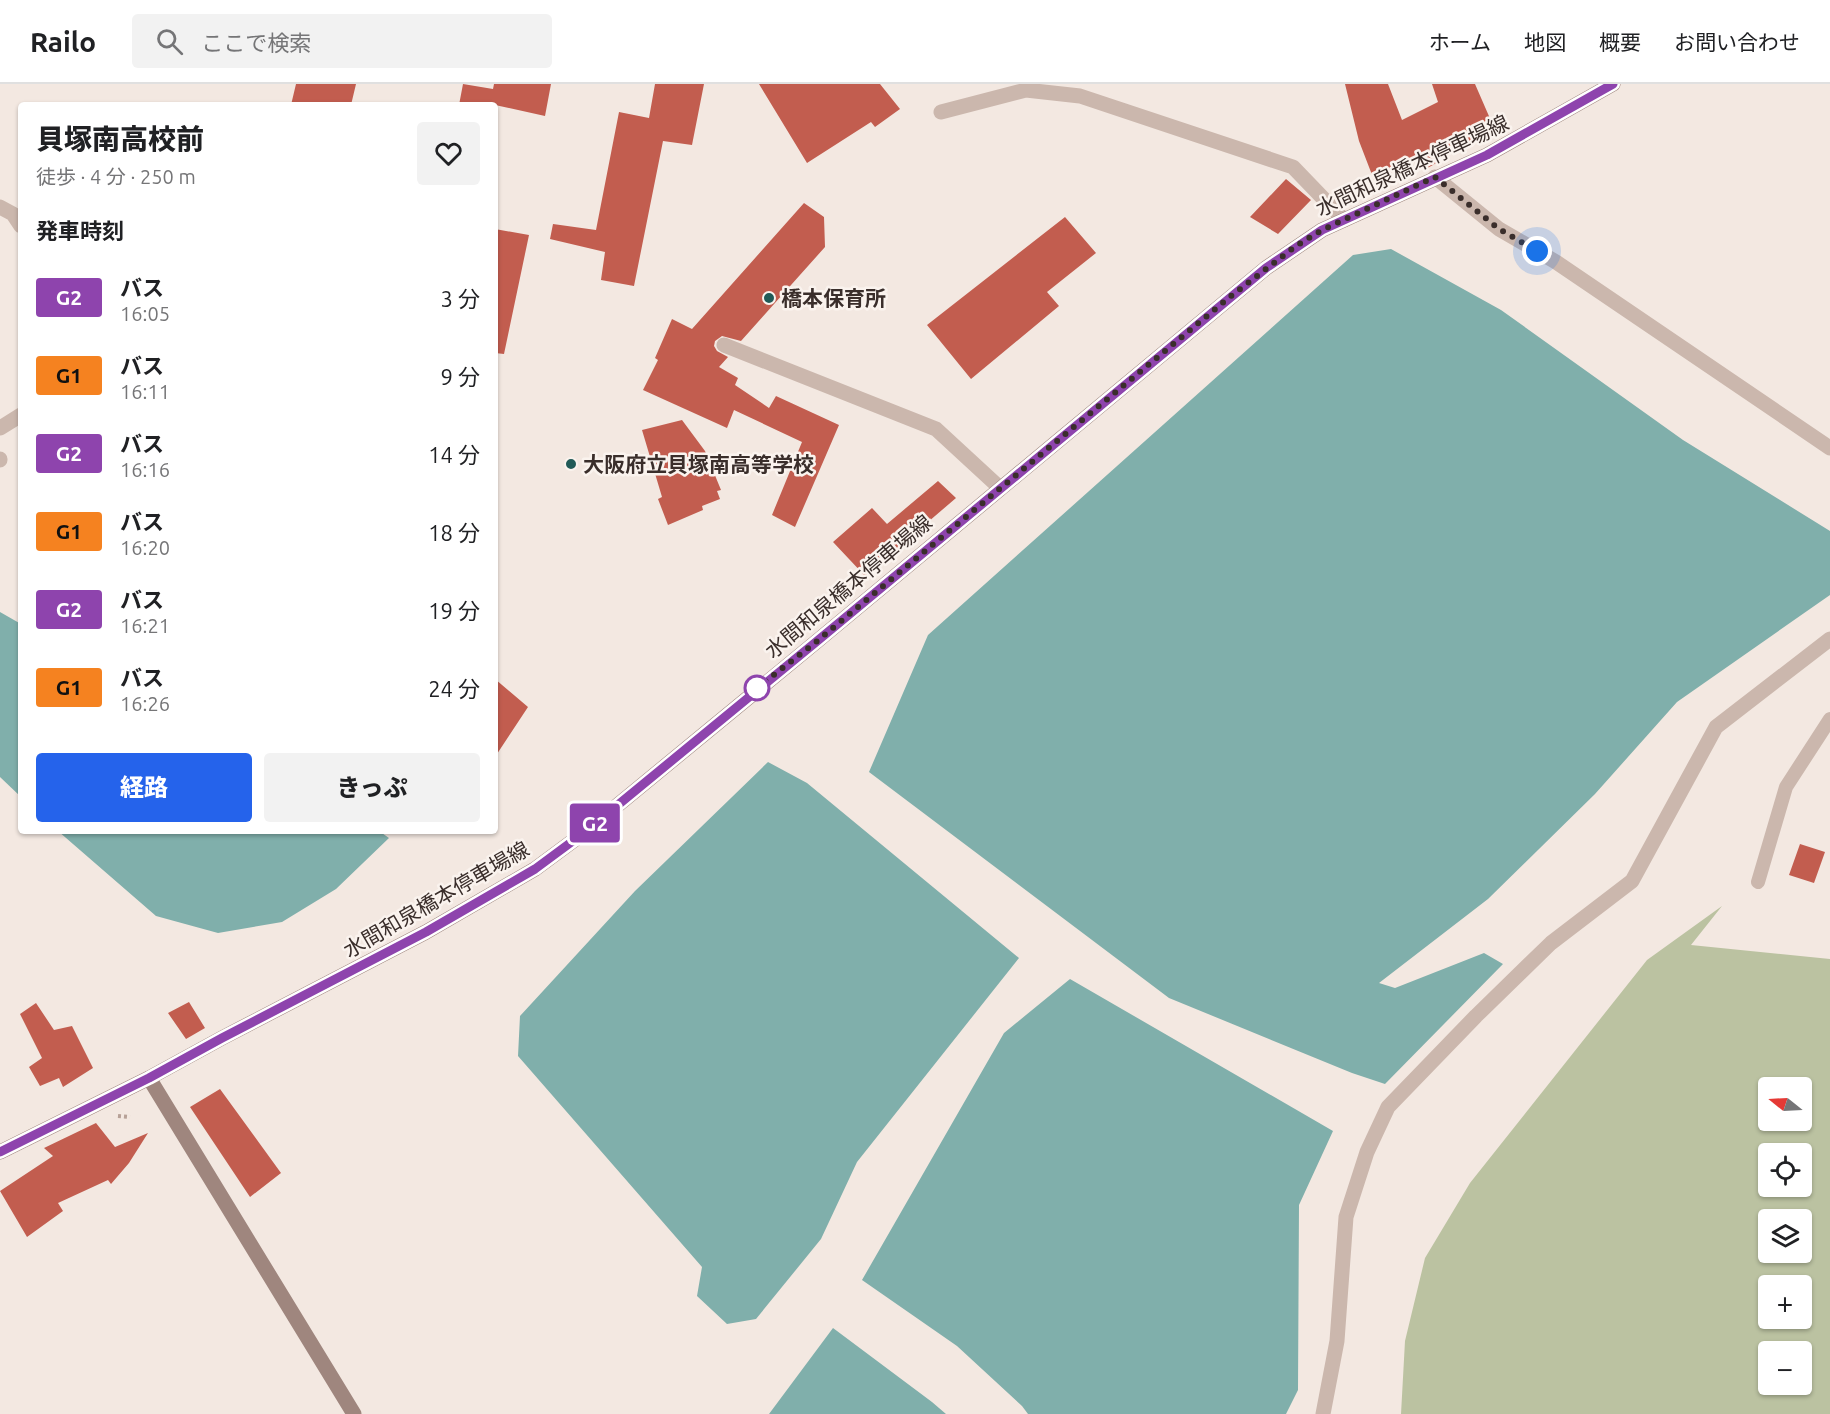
<!DOCTYPE html>
<html lang="ja">
<meta charset="utf-8">
<style>
:root{--surface:#fff;--page:#f2f2f2;--text:#202124;--muted:#757577;--line:#e0e0e0;--accent:#2563eb}
body{margin:0;font-family:Ubuntu,"Noto Sans JP",sans-serif;background:var(--page);color:var(--text);height:100vh;display:flex;flex-direction:column;font-size:22px;white-space:nowrap}
*{box-sizing:border-box;margin:0}
p{font-size:20px;color:var(--muted)}
.icon{flex:none;width:33px;height:33px;fill:none;stroke:currentColor;stroke-width:2;stroke-linecap:round;stroke-linejoin:round}
.map{position:relative;flex:1;overflow:hidden}
.details{position:absolute;left:18px;top:18px;width:480px;height:732px;display:flex;flex-direction:column;background:var(--surface);border-radius:6px;box-shadow:0 2px 4px #0004}
.details>*{flex:none}
.badge{padding:0 12px;border-radius:4px;font-size:21px;line-height:39px}
.needle{width:39px;rotate:288deg}
.fabs{position:absolute;left:1758px;top:993px;display:grid;gap:12px}
.fabs a{display:grid;place-items:center;width:54px;height:54px;border-radius:6px;background:var(--surface);box-shadow:0 2px 4px #0004;font-size:30px}
.you{position:absolute;width:30px;height:30px;margin:-15px;border:4px solid #fff;border-radius:50%;background:#1a73e8;box-shadow:0 0 0 9px #1a73e833}
.map>.badge{position:absolute;translate:-50% -50%;box-shadow:0 0 0 3px #fff}
h2{padding:0 18px;font-size:22px;line-height:54px}
.round{display:grid;place-items:center;flex:none;width:63px;height:63px;border-radius:6px;background:var(--page)}
.overview{display:flex;align-items:center;justify-content:space-between;height:102px;padding:0 18px}
h1{font-size:28px;font-weight:800;line-height:45px}
.primary-button{display:flex;gap:12px;margin-top:auto;padding:12px 18px}
.primary-button a{flex:1;height:69px;border-radius:6px;background:var(--accent);color:#fff;font-size:24px;font-weight:800;line-height:69px;text-align:center}
.primary-button a+a{background:var(--page);color:var(--text)}
ul{padding:0;list-style:none}
li{display:flex;align-items:center;gap:18px;height:78px;padding:0 18px}
li div{flex:1}
li b{display:block;font-size:22px}
li em{font-style:normal}
li .badge{min-width:66px;font-weight:700;text-align:center}
header{display:flex;align-items:center;gap:36px;box-sizing:border-box;height:84px;padding:0 30px;background:var(--surface);border-bottom:2px solid var(--line)}
header strong{font-size:28px}
nav{display:flex;gap:33px;margin-inline-start:auto;font-size:21px}
.search{width:420px;height:54px;background:var(--page);display:flex;align-items:center;gap:15px;box-sizing:border-box;padding:0 21px;border-radius:6px;color:var(--muted);font-size:22px}
.map>svg:first-child{display:block}
.green{fill:#bbc2a1;fill-rule:evenodd}
.water{fill:#80afab}
.building{fill:#c25d4f}
.lines{fill:none;stroke-linecap:round;stroke-linejoin:round}
.path{stroke:#b7a197;stroke-width:4;stroke-dasharray:3 3;stroke-linecap:butt}
.lane{stroke:#cbb7ad;stroke-width:14}
.street{stroke:#cbb7ad;stroke-width:15}
.secondary{stroke:#9f867e;stroke-width:15}
.line-casing{stroke:#fff;stroke-width:14}
.line{stroke:#8e44ad;stroke-width:9}
.walk{stroke:#3a2e2b;stroke-width:6;stroke-dasharray:0 10.8}
.poi-dot{fill:#215a57;stroke:#faf3ee;stroke-width:2}
.stop-dot{fill:#fff;stroke:#8e44ad;stroke-width:3}
.labels{text-anchor:middle;dominant-baseline:central;stroke-width:5;stroke-linejoin:round;paint-order:stroke}
.street-label{font-size:21px;fill:#3a2e2b;stroke:#faf3ee}
.poi-label{font-size:21px;font-weight:bold;fill:#3a2e2b;stroke:#faf3ee;text-anchor:start}
</style>
<header>
<strong>Railo</strong>
<div class="search"><svg class="icon" aria-label="search" viewBox="0 0 24 24"><circle cx="10" cy="10" r="6"/><path d="M15 15l6 6"/></svg>ここで検索</div>
<nav><a>ホーム</a><a>地図</a><a>概要</a><a>お問い合わせ</a></nav>
</header>
<div class="map">
<svg width="1830" height="1330" viewBox="0 0 1830 1330">
<rect width="100%" height="100%" fill="#f3e8e1"/>
<path class="green" d="M 1722,822 L 1691,861 L 1830,875 L 1830,1330 L 1401,1330 L 1405,1257 L 1425,1174 L 1470,1099 L 1647,876 ZM 1768,1004 L 1802,1004 L 1802,1036 L 1768,1036 ZM 1768,1070 L 1802,1070 L 1802,1102 L 1768,1102 ZM 1768,1136 L 1802,1136 L 1802,1168 L 1768,1168 ZM 1768,1202 L 1802,1202 L 1802,1234 L 1768,1234 ZM 1768,1268 L 1802,1268 L 1802,1300 L 1768,1300 Z"/>
<path class="water" d="M 1391,165 L 1501,226 L 1683,356 L 1830,447 L 1830,511 L 1677,618 L 1595,710 L 1488,815 L 1379,899 L 1395,904 L 1484,869 L 1503,880 L 1385,1000 L 1352,989 L 1169,914 L 869,688 L 928,551 L 1353,171 Z
M 0,528 L 21,540 L 21,713 L 0,693 Z
M 768,678 L 807,699 L 1019,874 L 857,1078 L 821,1155 L 756,1235 L 727,1240 L 697,1212 L 702,1183 L 518,972 L 520,932 L 635,807 Z
M 58,747 L 379,747 L 389,754 L 336,805 L 282,838 L 218,849 L 156,832 Z
M 1070,895 L 1333,1047 L 1299,1121 L 1298,1306 L 1286,1330 L 1028,1330 L 1022,1322 L 957,1262 L 862,1196 L 1004,949 Z
M 833,1244 L 932,1318 L 946,1330 L 769,1330 Z"/>
<path class="building" d="M 296,0 L 356,0 L 351,21 L 291,21 Z
M 463,0 L 493,5 L 494,0 L 551,0 L 545,32 L 495,21 L 459,21 Z
M 655,0 L 704,0 L 692,61 L 663,57 L 634,202 L 601,196 L 605,168 L 550,155 L 553,140 L 596,146 L 619,28 L 649,34 Z
M 759,0 L 880,0 L 900,25 L 875,43 L 871,38 L 807,79 Z
M 1345,0 L 1388,0 L 1402,36 L 1438,18 L 1432,0 L 1475,0 L 1495,46 L 1446,70 L 1447,73 L 1424,86 L 1420,76 L 1374,96 L 1359,57 Z
M 1286,95 L 1311,116 L 1278,150 L 1250,133 Z
M 804,119 L 824,133 L 825,163 L 741,257 L 722,252 L 715,257 L 714,262 L 717,267 L 728,273 L 719,283 L 738,294 L 735,301 L 769,324 L 776,312 L 839,341 L 795,443 L 772,431 L 802,358 L 734,326 L 727,344 L 643,306 L 658,276 L 655,274 L 672,235 L 692,245 Z
M 1065,133 L 1096,169 L 1047,208 L 1059,222 L 971,295 L 927,241 Z
M 495,145 L 529,151 L 504,270 L 495,269 Z
M 682,336 L 705,367 L 721,406 L 717,407 L 720,415 L 702,422 L 703,426 L 668,441 L 658,415 L 662,413 L 642,346 Z
M 938,397 L 956,414 L 865,492 L 833,458 L 872,424 L 887,440 Z
M 495,595 L 528,623 L 495,673 Z
M 1800,760 L 1825,768 L 1814,799 L 1789,791 Z
M 189,918 L 205,944 L 186,955 L 168,929 Z
M 36,919 L 54,946 L 72,942 L 93,984 L 63,1003 L 59,994 L 40,1002 L 29,983 L 42,974 L 20,930 Z
M 220,1005 L 281,1089 L 250,1113 L 190,1023 Z
M 96,1039 L 115,1063 L 148,1049 L 129,1079 L 111,1100 L 108,1096 L 58,1119 L 63,1127 L 27,1153 L 0,1107 L 53,1072 L 44,1064 Z"/>
<g class="lines">
<path class="path" d="M 118,1032 L 130,1033"/>
<path class="lane" d="M 1758,798 L 1786,703 L 1830,635"/>
<path class="street" d="M 941,28 L 1026,6 L 1080,12 L 1293,83 L 1344,136
M 1435,93 L 1499,145 L 1556,178 L 1830,364
M 0,123 L 13,130 L 21,142
M 724,261 L 936,345 L 1000,404
M 0,344 L 21,331
M 0,375 L 0,376
M 1323,1330 L 1337,1257 L 1346,1133 L 1367,1068 L 1388,1023 L 1476,932 L 1551,859 L 1632,797 L 1716,643 L 1830,555"/>
<path class="secondary" d="M 149,994 L 354,1330
M 0,1068 L 149,994 L 222,954 L 426,848 L 535,785 L 585,748 L 816,558 L 1266,184 L 1322,146 L 1487,71 L 1613,0"/>
</g>
<g class="lines">
<g class="line-casing">
<path id="line" d="M 0,1068 L 149,994 L 222,954 L 426,848 L 535,785 L 585,748 L 816,558 L 1266,184 L 1322,146 L 1487,71 L 1613,0"/>
</g>
<use href="#line" class="line"/>
<path class="walk" d="M 757,604 L 816,558 L 1231,212 L 1296,162 L 1322,146 L 1435,93 L 1499,145 L 1537,167"/>
</g>
<g class="poi-dot">
<circle cx="769" cy="214" r="6"/>
<circle cx="571" cy="380" r="6"/>
</g>
<circle class="stop-dot" cx="757" cy="604" r="12"/>
<g class="labels">
<g class="street-label">
<text transform="translate(1412 81) rotate(-25)">水間和泉橋本停車場線</text>
<text transform="translate(848 502) rotate(-40)">水間和泉橋本停車場線</text>
<text transform="translate(436 815) rotate(-30)">水間和泉橋本停車場線</text>
</g>
<g class="poi-label">
<text x="781" y="214">橋本保育所</text>
<text x="583" y="380">大阪府立貝塚南高等学校</text>
</g>
</g>
</svg>
<div class="fabs">
<a><svg class="needle" viewBox="-14 -14 28 28"><path d="M0-13l5 13h-10z" fill="#e53935"/><path d="M0 13l5-13h-10z" fill="#757577"/></svg></a>
<a><svg class="icon" aria-label="locate" viewBox="0 0 24 24"><circle cx="12" cy="12" r="6"/><path d="M12 2v4M12 18v4M2 12h4M18 12h4"/></svg></a>
<a><svg class="icon" aria-label="layers" viewBox="0 0 24 24"><path d="M12 4l9 5-9 5-9-5zM3 14l9 5 9-5"/></svg></a>
<a>+</a>
<a>−</a>
</div>
<div class="you" style="left:1537px;top:167px"></div>
<b class="badge" style="left:595px;top:739px;background:#8e44ad;color:#fff">G2</b>
<section class="details">
<div class="overview"><div><h1>貝塚南高校前</h1><p>徒歩 · 4 分 · 250 m</p></div><a class="round"><svg class="icon" aria-label="heart" viewBox="0 0 24 24"><path d="M12 20l-8-8c-3-5 5-10 8-4 3-6 11-1 8 4z"/></svg></a></div>
<h2>発車時刻</h2>
<ul>
<li><span class="badge" style="background:#8e44ad;color:#fff">G2</span><div><b>バス</b><p>16:05</p></div><em>3 分</em></li>
<li><span class="badge" style="background:#f58220;color:#111">G1</span><div><b>バス</b><p>16:11</p></div><em>9 分</em></li>
<li><span class="badge" style="background:#8e44ad;color:#fff">G2</span><div><b>バス</b><p>16:16</p></div><em>14 分</em></li>
<li><span class="badge" style="background:#f58220;color:#111">G1</span><div><b>バス</b><p>16:20</p></div><em>18 分</em></li>
<li><span class="badge" style="background:#8e44ad;color:#fff">G2</span><div><b>バス</b><p>16:21</p></div><em>19 分</em></li>
<li><span class="badge" style="background:#f58220;color:#111">G1</span><div><b>バス</b><p>16:26</p></div><em>24 分</em></li>
</ul>
<div class="primary-button"><a>経路</a><a>きっぷ</a></div>
</section>
</div>
